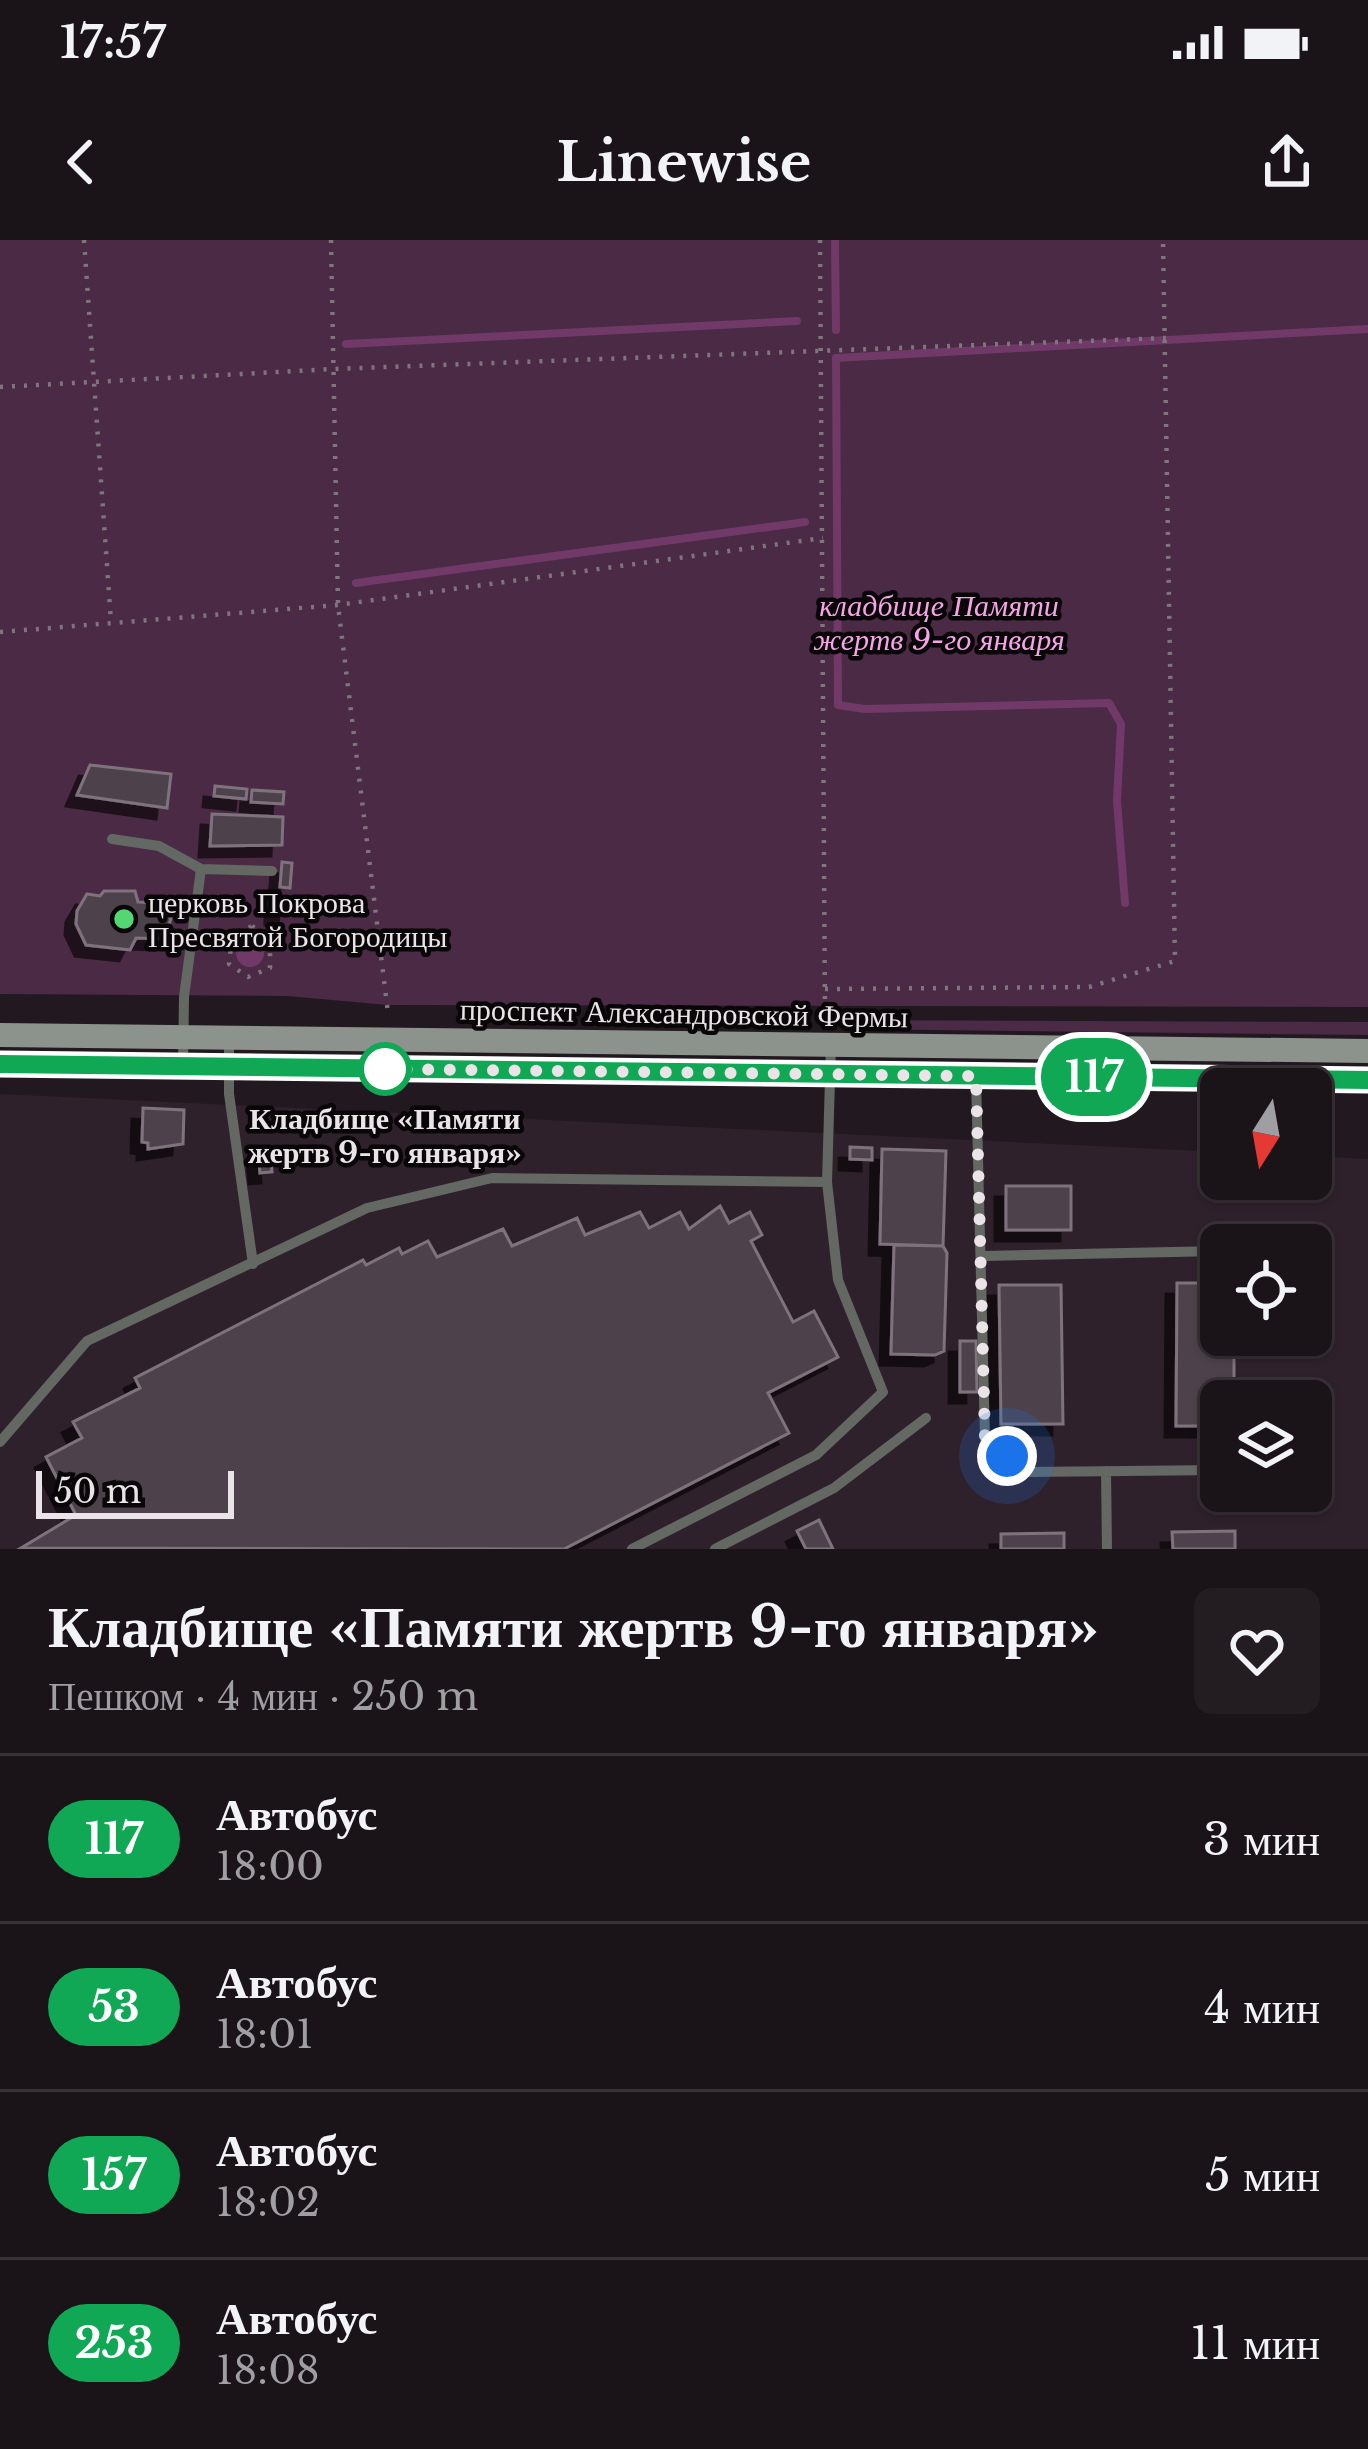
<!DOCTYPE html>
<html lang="ru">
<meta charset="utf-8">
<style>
:root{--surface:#1a1318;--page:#231c21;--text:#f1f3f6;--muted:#9f9ea2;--line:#383237}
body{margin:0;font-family:"Libre Baskerville",serif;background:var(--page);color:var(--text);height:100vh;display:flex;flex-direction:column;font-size:45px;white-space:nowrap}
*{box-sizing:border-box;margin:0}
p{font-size:39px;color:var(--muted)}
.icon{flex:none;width:66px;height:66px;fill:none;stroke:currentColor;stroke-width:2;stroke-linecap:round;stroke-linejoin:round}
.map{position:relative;height:1309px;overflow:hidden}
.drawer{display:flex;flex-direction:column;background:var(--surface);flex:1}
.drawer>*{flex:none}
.badge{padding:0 24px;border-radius:39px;font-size:42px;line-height:78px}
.needle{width:78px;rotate:191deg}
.tools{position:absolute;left:1200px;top:828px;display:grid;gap:24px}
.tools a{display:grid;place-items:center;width:132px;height:132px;border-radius:18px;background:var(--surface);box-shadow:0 3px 9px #0004,0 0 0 3px var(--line);font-size:60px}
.scale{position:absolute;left:36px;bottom:30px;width:198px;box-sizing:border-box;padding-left:12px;border:6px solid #eae3e8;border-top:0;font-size:33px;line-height:42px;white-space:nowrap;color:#eae3e8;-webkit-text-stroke:9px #090608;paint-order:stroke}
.you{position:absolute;width:60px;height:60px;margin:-30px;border:9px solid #fff;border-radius:50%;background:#1a73e8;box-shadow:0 0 0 18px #1a73e833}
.map>.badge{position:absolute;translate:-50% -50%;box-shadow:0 0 0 6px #fff}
.round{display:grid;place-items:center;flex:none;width:126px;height:126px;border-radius:18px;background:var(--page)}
.overview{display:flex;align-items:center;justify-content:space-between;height:204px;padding:0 48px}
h1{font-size:57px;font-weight:800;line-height:90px}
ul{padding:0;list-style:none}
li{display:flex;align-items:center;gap:36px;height:168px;padding:0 48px;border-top:3px solid var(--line)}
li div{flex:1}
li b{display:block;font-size:45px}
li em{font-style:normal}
li .badge{min-width:132px;font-weight:700;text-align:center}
.status{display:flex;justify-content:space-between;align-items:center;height:84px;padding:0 60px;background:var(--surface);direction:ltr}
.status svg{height:33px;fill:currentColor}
header{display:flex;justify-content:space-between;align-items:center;height:156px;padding:0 48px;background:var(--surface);font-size:54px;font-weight:800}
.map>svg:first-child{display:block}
.built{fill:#2f212c;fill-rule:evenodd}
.green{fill:#4a2a44}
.water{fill:#713968}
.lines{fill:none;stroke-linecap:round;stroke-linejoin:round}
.stream{stroke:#713968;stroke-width:8}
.building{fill:#4d434b;stroke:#7e737c;stroke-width:3;filter:url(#shadow)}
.path{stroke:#7e767c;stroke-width:4.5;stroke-dasharray:3 9;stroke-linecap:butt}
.lane{stroke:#636863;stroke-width:10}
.secondary{stroke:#8c938c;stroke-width:24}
.line-casing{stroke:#fff;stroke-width:27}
.line{stroke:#10a855;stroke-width:18}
.walk{stroke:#eae3e8;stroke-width:12;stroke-dasharray:0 21.6}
.poi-dot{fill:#53d673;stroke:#090608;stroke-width:4.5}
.stop-dot{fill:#fff;stroke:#10a855;stroke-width:6}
.labels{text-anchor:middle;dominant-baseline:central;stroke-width:9;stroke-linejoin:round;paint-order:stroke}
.park-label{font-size:30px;font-style:italic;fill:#f7a3e8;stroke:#090608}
.poi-label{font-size:30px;fill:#eae3e8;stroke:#090608;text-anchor:start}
.street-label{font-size:30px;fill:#eae3e8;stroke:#090608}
.stop-label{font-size:30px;font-weight:bold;fill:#eae3e8;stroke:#090608}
</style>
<div class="status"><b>17:57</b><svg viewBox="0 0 49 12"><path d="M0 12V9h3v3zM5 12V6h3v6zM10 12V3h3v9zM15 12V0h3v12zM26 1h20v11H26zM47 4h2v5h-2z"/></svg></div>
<header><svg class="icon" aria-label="back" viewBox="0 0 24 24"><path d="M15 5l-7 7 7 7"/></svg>Linewise<svg class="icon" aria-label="share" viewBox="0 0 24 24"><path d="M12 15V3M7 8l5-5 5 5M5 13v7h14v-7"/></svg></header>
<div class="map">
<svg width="1368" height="1309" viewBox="0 0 1368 1309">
<defs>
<filter id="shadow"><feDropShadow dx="-11" dy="11" stdDeviation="0" flood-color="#0009"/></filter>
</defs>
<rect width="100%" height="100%" fill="#221920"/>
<path class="built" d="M 0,854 L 1221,912 L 1221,939 L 1311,939 L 1311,916 L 1368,919 L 1368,1309 L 0,1309 ZM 1221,1005 L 1311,1005 L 1311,1095 L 1221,1095 ZM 1221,1161 L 1311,1161 L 1311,1251 L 1221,1251 Z"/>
<path class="green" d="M 0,0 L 1368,0 L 1368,767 L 388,765 L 287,756 L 0,754 Z
M 832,780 L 1368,782 L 1368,795 L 845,789 Z"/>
<path class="water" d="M236 713a14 14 0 1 1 28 0a14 14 0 1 1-28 0Z"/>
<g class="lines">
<path class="stream" d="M 835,0 L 836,90
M 346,104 L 797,81
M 356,343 L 805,282
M 1125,663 L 1117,561 L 1121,484 L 1109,463 L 865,469 L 838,465 L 836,118 L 1368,89"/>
</g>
<path class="building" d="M 90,525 L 171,534 L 167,568 L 77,555 Z
M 215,546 L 247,549 L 246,559 L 214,556 Z
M 252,550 L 284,552 L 283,564 L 251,562 Z
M 212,574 L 283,577 L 282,605 L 210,606 Z
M 282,622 L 292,623 L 290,648 L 280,647 Z
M 104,651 L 135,651 L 138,662 L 167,663 L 172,673 L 166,699 L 136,698 L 130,710 L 86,705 L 76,684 L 77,671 L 87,654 L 100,656 Z
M 276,662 L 290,663 L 289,675 L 276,674 Z
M 143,868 L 184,870 L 183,904 L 148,909 L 148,903 L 142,902 Z
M 850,907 L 872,908 L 872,920 L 850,919 Z
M 882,909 L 946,911 L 943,1006 L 880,1004 Z
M 270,910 L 272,932 L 260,933 L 258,911 Z
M 1006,946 L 1071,946 L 1071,990 L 1006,990 Z
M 720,966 L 729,983 L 750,972 L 762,995 L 751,1001 L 793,1082 L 814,1071 L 838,1117 L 768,1153 L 789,1193 L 564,1309 L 21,1308 L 76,1275 L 46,1217 L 82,1198 L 73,1182 L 140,1148 L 135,1138 L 363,1020 L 366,1025 L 399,1008 L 402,1014 L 428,1001 L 437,1017 L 503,989 L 512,1006 L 577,978 L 585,995 L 640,972 L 649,988 L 680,972 L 689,989 Z
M 894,1005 L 943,1006 L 947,1013 L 944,1111 L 935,1115 L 891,1114 Z
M 1177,1043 L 1221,1043 L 1221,1095 L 1234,1095 L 1234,1161 L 1221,1161 L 1221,1186 L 1176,1186 Z
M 999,1045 L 1061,1045 L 1063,1184 L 1001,1184 Z
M 960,1101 L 976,1101 L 977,1152 L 960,1152 Z
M 819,1280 L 833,1309 L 806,1309 L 797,1291 Z
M 1235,1291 L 1235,1309 L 1173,1309 L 1172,1292 Z
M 1064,1293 L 1064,1309 L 1001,1309 L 1001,1294 Z"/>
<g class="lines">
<path class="path" d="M 84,0 L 111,382
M 331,0 L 338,365 L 388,773
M 820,0 L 825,774
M 0,147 L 333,129 L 1166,98
M 0,392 L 338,365 L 823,298
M 252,686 L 270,700 L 270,728 L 248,737 L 229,724 L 232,697 Z
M 206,707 L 231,709
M 825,749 L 1089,747 L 1175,721 L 1163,0"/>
<path class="lane" d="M 112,599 L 159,606 L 201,629 L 184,757 L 183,826
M 201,629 L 272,631
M 229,798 L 229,854 L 253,1024
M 976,838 L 985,1199 L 1028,1232 L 1221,1230
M 984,1016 L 1221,1011
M 0,1202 L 87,1101 L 367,968 L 492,938 L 827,942
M 1106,1231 L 1107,1309
M 632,1309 L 816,1215 L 883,1152 L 838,1040 L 827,942 L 831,805
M 715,1309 L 834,1248 L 926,1178"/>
<path class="secondary" d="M 0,795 L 1368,811
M 0,824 L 1368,840"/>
</g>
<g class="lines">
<g class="line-casing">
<path id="line" d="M 0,824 L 1368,840"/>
</g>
<use href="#line" class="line"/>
<path class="walk" d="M 385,829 L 976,836 L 985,1199 L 1007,1216"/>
</g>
<circle class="poi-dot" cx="124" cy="679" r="12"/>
<circle class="stop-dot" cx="385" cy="829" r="24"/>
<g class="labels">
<g class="park-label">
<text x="939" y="365">кладбище Памяти<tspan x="939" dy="34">жертв 9-го января</tspan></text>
</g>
<g class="poi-label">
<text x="148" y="662">церковь Покрова<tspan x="148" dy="34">Пресвятой Богородицы</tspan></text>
</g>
<g class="street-label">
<text transform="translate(684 773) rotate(1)">проспект Александровской Фермы</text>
</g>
<g class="stop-label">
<text x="385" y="878">Кладбище «Памяти<tspan x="385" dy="34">жертв 9-го января»</tspan></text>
</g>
</g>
</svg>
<div class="tools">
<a><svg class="needle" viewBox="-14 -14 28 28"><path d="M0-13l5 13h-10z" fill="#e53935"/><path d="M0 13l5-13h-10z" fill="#9f9ea2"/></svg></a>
<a><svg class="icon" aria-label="locate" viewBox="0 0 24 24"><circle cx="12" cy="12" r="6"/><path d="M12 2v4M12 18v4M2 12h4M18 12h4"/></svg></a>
<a><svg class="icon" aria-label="layers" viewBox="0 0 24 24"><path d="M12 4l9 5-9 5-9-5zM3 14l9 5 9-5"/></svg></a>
</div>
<div class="scale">50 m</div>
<div class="you" style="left:1007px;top:1216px"></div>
<b class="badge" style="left:1094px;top:837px;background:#10a855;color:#fff">117</b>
</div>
<section class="drawer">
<div class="overview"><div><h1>Кладбище «Памяти жертв 9-го января»</h1><p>Пешком · 4 мин · 250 m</p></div><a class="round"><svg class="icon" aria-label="heart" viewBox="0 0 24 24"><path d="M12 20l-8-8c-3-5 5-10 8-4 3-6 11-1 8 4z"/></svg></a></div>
<ul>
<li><span class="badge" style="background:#10a855;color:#fff">117</span><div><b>Автобус</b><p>18:00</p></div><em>3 мин</em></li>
<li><span class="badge" style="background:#10a855;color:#fff">53</span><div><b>Автобус</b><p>18:01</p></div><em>4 мин</em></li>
<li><span class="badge" style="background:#10a855;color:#fff">157</span><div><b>Автобус</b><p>18:02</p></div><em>5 мин</em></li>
<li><span class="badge" style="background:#10a855;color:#fff">253</span><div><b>Автобус</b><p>18:08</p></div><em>11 мин</em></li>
</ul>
</section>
